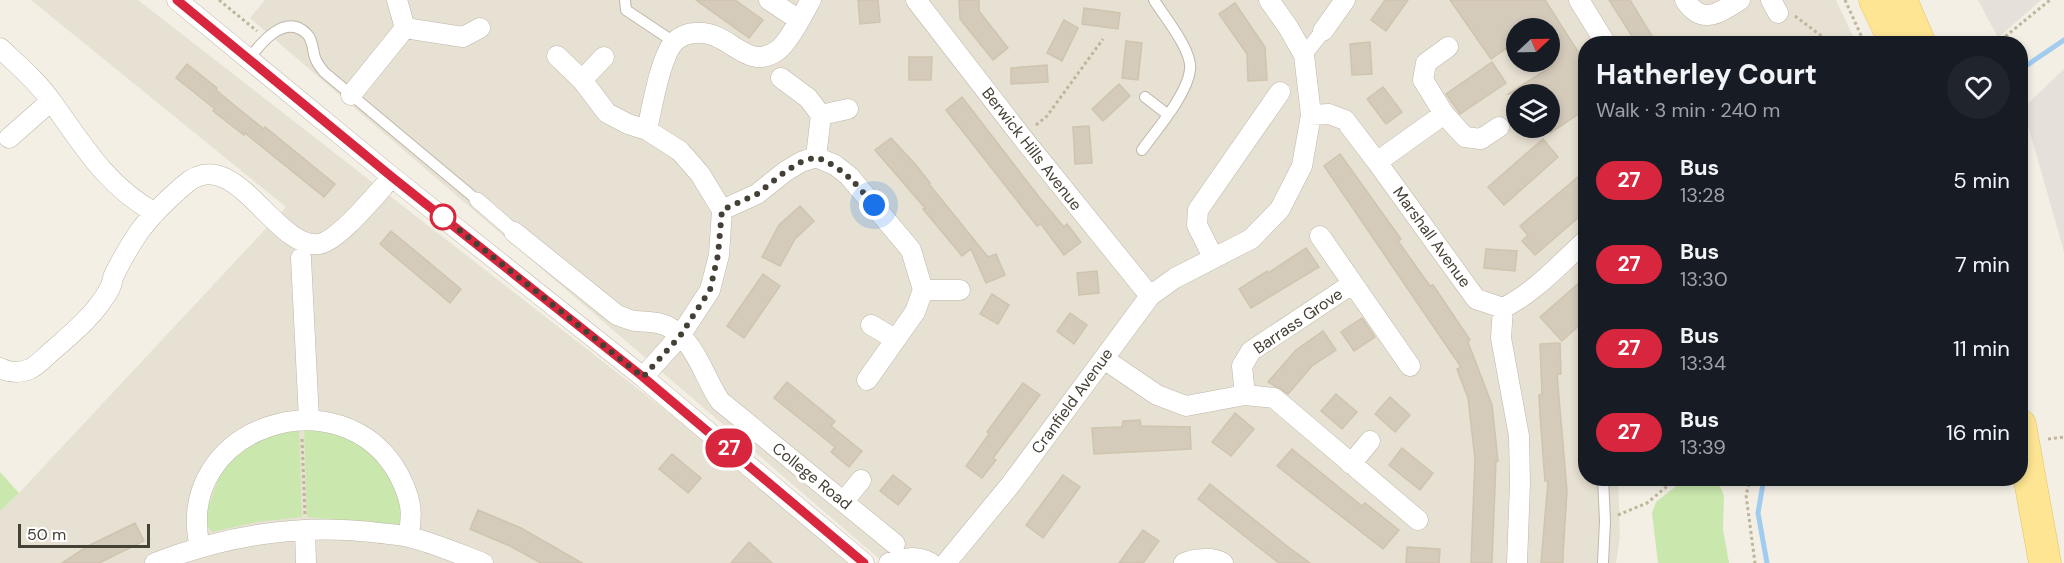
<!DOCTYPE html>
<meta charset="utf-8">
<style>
:root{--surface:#171b24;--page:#20242c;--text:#f1f3f6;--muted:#9ea1a6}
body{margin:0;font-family:"DM Sans",sans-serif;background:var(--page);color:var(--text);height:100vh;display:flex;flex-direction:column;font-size:22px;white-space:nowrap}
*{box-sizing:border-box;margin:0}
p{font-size:20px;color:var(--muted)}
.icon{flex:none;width:33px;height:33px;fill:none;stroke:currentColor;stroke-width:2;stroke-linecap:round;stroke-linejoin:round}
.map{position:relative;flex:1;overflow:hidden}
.drawer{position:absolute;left:1578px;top:36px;width:450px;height:450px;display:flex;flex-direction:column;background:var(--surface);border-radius:24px;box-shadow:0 3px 9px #0003}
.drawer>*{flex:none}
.badge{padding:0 12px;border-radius:20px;font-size:21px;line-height:39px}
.needle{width:39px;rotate:68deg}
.tools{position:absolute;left:1506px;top:18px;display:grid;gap:12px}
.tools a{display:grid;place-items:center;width:54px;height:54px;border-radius:50%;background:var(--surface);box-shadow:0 3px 9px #0003;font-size:30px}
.scale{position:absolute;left:18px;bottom:15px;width:132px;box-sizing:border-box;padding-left:6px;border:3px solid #454035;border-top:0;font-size:16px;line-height:21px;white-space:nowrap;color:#454035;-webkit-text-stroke:4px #fff;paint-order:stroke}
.you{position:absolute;width:30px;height:30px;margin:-15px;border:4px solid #fff;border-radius:50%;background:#1a73e8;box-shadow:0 0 0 9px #1a73e833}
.map>.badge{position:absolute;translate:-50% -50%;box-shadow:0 0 0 3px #fff}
.round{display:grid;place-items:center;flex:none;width:63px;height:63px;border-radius:32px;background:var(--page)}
.overview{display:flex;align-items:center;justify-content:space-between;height:102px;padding:0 18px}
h1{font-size:28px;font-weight:800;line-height:45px}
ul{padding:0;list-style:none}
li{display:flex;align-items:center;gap:18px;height:84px;padding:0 18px}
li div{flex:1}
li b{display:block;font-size:22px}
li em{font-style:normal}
li .badge{min-width:66px;font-weight:700;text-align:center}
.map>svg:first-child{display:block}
.residential{fill:#e7e1d3;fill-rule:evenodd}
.industrial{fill:#e5e1da}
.green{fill:#cae7ae}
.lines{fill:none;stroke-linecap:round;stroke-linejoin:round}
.stream{stroke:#a1ccf0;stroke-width:5}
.building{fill:#d4cbbb;stroke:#cfc4ae;stroke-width:1.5}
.service-casing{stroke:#beb7a8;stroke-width:12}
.pedestrian-casing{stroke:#beb7a8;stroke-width:16}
.minor-casing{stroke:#beb7a8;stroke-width:21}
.primary-casing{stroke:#e3c363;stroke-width:33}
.path{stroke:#c0b499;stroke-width:3;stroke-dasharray:3 3;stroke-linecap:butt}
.service{stroke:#fff;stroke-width:10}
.pedestrian{stroke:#fff;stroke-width:15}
.minor{stroke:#fff;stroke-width:20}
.primary{stroke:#fde593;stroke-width:32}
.line-casing{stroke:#fff;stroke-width:14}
.line{stroke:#d7263d;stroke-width:9}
.walk{stroke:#454035;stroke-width:6;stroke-dasharray:0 10.8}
.stop-dot{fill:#fff;stroke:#d7263d;stroke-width:3}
.labels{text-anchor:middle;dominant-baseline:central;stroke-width:6;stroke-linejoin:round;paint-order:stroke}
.street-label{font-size:16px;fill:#454035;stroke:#fff}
</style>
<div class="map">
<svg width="2064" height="563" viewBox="0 0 2064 563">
<rect width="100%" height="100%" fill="#f3efe5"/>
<path class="residential" d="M 31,0 L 138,0 L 862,563 L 0,563 L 0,511 L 19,493 L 286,207 Z
M 265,0 L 1836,0 L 1856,43 L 1586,44 L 1586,478 L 1618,479 L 1620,537 L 1616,563 L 884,563 L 250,18 ZM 1516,28 L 1550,28 L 1550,62 L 1516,62 ZM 1516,94 L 1550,94 L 1550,128 L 1516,128 Z"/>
<path class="industrial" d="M 1978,0 L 2041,0 L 1998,38 Z
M 2064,69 L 2064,252 L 2023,108 Z"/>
<path class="green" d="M 304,426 L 330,428 L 375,452 L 404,502 L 401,522 L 396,526 L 307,517 Z
M 299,427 L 302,517 L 256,522 L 212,532 L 208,526 L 207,510 L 220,475 L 232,458 L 275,431 Z
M 0,472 L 19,493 L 0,511 Z
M 1685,479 L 1717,479 L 1724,496 L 1723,529 L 1729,563 L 1658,563 L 1652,513 L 1656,502 Z"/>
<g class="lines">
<path class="stream" d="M 2020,70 L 2064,40
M 1764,478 L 1758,513 L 1767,563"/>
</g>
<path class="building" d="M 696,0 L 735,0 L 763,20 L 749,38 Z
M 858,0 L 878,0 L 880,22 L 860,24 Z
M 959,0 L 979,0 L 979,11 L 1008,48 L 993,60 L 960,19 Z
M 1385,0 L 1408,0 L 1386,31 L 1371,20 Z
M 1450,0 L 1545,0 L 1586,64 L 1586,109 L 1550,133 L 1550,94 L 1508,94 L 1551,67 L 1550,28 L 1516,28 L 1516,32 L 1506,39 L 1511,45 L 1491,59 Z
M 1609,0 L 1630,0 L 1657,44 L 1637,44 Z
M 1235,3 L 1265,47 L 1267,80 L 1248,81 L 1247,54 L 1219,14 Z
M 1084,8 L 1120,13 L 1118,29 L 1082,24 Z
M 1064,20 L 1078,28 L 1062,61 L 1047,53 Z
M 1126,41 L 1142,43 L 1138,80 L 1122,78 Z
M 1370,42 L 1372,74 L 1352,75 L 1350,44 Z
M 909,57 L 932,57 L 931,80 L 909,80 Z
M 1492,62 L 1506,83 L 1460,114 L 1446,94 Z
M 187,64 L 217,88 L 216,90 L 239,109 L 264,129 L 265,127 L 335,184 L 324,197 L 245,133 L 244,135 L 213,111 L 215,109 L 176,78 Z
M 1047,65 L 1048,82 L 1011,84 L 1011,68 Z
M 1119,84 L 1130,96 L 1103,121 L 1092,109 Z
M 1383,87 L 1402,112 L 1386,124 L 1367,99 Z
M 962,97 L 1039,197 L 1064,227 L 1067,224 L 1081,242 L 1064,255 L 1041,224 L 1037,226 L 946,110 Z
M 1089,126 L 1092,163 L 1075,164 L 1073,127 Z
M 891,138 L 916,165 L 930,183 L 929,184 L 988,257 L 996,254 L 1005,275 L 986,283 L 971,249 L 962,256 L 923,209 L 925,208 L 875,150 Z
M 1543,139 L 1558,157 L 1504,205 L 1488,187 Z
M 1340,154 L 1401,239 L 1398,241 L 1430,286 L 1433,285 L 1470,340 L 1468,342 L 1492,405 L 1498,461 L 1496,461 L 1492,563 L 1471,563 L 1475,459 L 1468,398 L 1457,369 L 1461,367 L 1324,166 Z
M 1586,170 L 1586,211 L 1535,255 L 1522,241 L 1528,235 L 1520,226 Z
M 800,206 L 814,221 L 795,239 L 780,266 L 762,257 L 779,225 Z
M 391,231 L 461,289 L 450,303 L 380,244 Z
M 1306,248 L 1319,267 L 1251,308 L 1239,289 L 1267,271 L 1268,273 Z
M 1486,249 L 1517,251 L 1515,271 L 1484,268 Z
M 1097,271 L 1099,293 L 1079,295 L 1077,273 Z
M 763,274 L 780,286 L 744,338 L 727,326 Z
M 1586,277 L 1586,319 L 1562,341 L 1540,317 Z
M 992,294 L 1009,305 L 998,324 L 980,314 Z
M 1070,313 L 1087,325 L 1074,344 L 1057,331 Z
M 1362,318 L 1375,337 L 1354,351 L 1341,332 Z
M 1323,331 L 1336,350 L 1312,366 L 1288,394 L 1268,382 L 1296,350 Z
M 1560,343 L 1561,374 L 1557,374 L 1567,491 L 1563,555 L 1563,563 L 1541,563 L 1548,481 L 1545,481 L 1540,415 L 1539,395 L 1542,394 L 1540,344 Z
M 787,382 L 835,421 L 831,426 L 862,451 L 849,467 L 831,452 L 835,447 L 774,398 Z
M 1023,383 L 1040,395 L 993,458 L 996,460 L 982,478 L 966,466 L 989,434 L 987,432 Z
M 1336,394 L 1357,412 L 1342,429 L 1321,411 Z
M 1390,397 L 1410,415 L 1395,432 L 1375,414 Z
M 1235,413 L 1254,429 L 1231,456 L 1212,442 Z
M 1140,420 L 1141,426 L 1190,427 L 1191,449 L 1094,454 L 1092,428 L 1122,427 L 1123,421 Z
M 1402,448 L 1433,473 L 1420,490 L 1389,465 Z
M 1292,449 L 1362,506 L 1365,503 L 1399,530 L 1383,549 L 1277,466 Z
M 672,454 L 701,478 L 688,493 L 659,469 Z
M 893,475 L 911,489 L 898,505 L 880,491 Z
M 1063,475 L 1080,487 L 1043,538 L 1026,525 Z
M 1210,484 L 1287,546 L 1310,563 L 1279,563 L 1262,550 L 1198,499 Z
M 478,510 L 521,528 L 582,563 L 541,563 L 510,546 L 470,529 Z
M 135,523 L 144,541 L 99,563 L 62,563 L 88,546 Z
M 1143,530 L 1159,541 L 1143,563 L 1119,563 Z
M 749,542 L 772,563 L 731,563 Z
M 1407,547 L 1440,549 L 1439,563 L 1406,563 Z"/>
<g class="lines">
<g class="service-casing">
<path id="service" d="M 625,0 L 626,10 L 674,42
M 249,59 C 260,44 285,12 307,34 C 314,41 312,52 316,60 C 318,65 322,69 324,72 L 477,200
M 1145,97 L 1167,114
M 1142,150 C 1157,129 1187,95 1190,70 C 1193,51 1164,16 1154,0
M 1603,478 L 1605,521 L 1603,563"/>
</g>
<g class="pedestrian-casing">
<path id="pedestrian" d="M 1304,55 L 1323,31
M 477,200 L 514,232"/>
</g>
<g class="minor-casing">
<path id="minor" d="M 177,0 L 392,177 L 643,377 L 864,563
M 397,0 L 405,28 L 463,37 L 480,28
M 769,0 L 799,20
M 916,0 L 1021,136 L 1150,296
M 1579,0 L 1606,44
M 1685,0 C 1702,26 1719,13 1740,0
M 1771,0 L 1778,13
M 1323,31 L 1345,0
M 1448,47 L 1426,63 L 1423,80 L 1444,114 L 1465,137 L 1481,139 L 1499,127
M 0,48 C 18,65 38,82 52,102 C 84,147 106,185 155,213
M 557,56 L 582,80 L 607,113 L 628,124 L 647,130 L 680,151 L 700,174 L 722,210 L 719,255 L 710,290 L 680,336 L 643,377
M 781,78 L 808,98 L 821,115 L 816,157
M 582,80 L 604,57
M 351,95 L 405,28
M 821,115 L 848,109
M 1311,115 L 1329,114 L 1345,120 L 1377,162 L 1476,299 L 1503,308 L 1501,338 L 1519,436 L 1520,483 L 1517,563
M 647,130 C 652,108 660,58 674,42 C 679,37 688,33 695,33 C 729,29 747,74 778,50 C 789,42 804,12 811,0
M 9,138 L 51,101
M 1377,162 L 1444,114
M 722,210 L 757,194 L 786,171 L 801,162 L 816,157 L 835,165 L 849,176 L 911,250 L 923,290 L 915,312 L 867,380
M 514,232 L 617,315 C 623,317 629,320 635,321 C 646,322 657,321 667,326 C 696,341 703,376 720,401 L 895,544
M 1320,236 L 1410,366
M 1213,257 L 1197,225 L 1198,210 L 1280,92
M 301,258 L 309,420
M 923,290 L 960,290
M 1503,308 C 1535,292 1559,265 1586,240
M 871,325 L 895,339
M 1104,359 L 1157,395 L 1186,406 L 1245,395 L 1274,398 L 1418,520
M 0,368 C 9,373 21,373 30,369 C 38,365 45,357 52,351 C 73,333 96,314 110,288 C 112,284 112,280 114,275 C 121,261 130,245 139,232 C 151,215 167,200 183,186 C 234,139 274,250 319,244 C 339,241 377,193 392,177
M 1245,395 L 1242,366 L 1251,351 L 1352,284
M 1351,464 L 1370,441
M 844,501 L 861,480
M 305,530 L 306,563
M 200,547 C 172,427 342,371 399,475 C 410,497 414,512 408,536
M 155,563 C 224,536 298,524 372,532 C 384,534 397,534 409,537 C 434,543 459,554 483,563
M 889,563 C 904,558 916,555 931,563
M 946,563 L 1011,484 L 1150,296 L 1175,278 L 1251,239 L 1280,209 L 1302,166 L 1311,115 L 1304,55 L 1288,27 L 1269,0
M 1184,563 C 1195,558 1213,557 1223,563"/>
</g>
<g class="primary-casing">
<path id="primary" d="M 1875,0 L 1896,44
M 1901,0 L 1920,44
M 2020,425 L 2045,563"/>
</g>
<path class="path" d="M 219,0 L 257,31
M 1845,0 L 1865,44
M 1795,16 L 1832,44
M 1996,44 L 2050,0
M 1036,125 L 1047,116 L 1103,39
M 302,439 L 305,514
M 2048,439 L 2064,437
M 1751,478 L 1746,495 L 1755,563
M 1618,515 L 1647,503 L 1677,478"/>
<use href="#service" class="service"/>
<use href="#pedestrian" class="pedestrian"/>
<use href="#minor" class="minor"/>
<use href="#primary" class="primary"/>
</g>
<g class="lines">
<g class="line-casing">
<path id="line" d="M 177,0 L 392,177 L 643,377 L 864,563"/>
</g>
<use href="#line" class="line"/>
<path class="walk" d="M 443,217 L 643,377 L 680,336 L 710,290 L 718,255 L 722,210 L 757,194 L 786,171 L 801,162 L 816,157 C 845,169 854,182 874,205"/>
</g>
<circle class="stop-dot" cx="443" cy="217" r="12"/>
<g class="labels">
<g class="street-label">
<text transform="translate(1032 149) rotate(52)">Berwick Hills Avenue</text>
<text transform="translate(1432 237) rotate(54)">Marshall Avenue</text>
<text transform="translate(1298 321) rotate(-34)">Barrass Grove</text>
<text transform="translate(1072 401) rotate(-54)">Cranfield Avenue</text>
<text transform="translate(812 476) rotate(39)">College Road</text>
</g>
</g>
</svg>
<div class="tools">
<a><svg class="needle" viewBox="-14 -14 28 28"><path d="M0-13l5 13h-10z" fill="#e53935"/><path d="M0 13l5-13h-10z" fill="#9ea1a6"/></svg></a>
<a><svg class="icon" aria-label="layers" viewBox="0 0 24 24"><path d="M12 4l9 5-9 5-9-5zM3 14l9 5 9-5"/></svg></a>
</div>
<div class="scale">50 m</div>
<div class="you" style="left:874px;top:205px"></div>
<b class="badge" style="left:729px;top:448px;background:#d7263d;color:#fff">27</b>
<section class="drawer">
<div class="overview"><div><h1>Hatherley Court</h1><p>Walk · 3 min · 240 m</p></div><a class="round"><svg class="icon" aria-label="heart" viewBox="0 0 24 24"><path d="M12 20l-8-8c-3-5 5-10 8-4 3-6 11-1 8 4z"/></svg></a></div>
<ul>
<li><span class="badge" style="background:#d7263d;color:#fff">27</span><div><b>Bus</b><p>13:28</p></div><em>5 min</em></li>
<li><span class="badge" style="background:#d7263d;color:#fff">27</span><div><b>Bus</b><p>13:30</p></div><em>7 min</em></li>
<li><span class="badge" style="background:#d7263d;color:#fff">27</span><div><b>Bus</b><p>13:34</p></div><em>11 min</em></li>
<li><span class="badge" style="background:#d7263d;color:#fff">27</span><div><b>Bus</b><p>13:39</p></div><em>16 min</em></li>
</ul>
</section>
</div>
